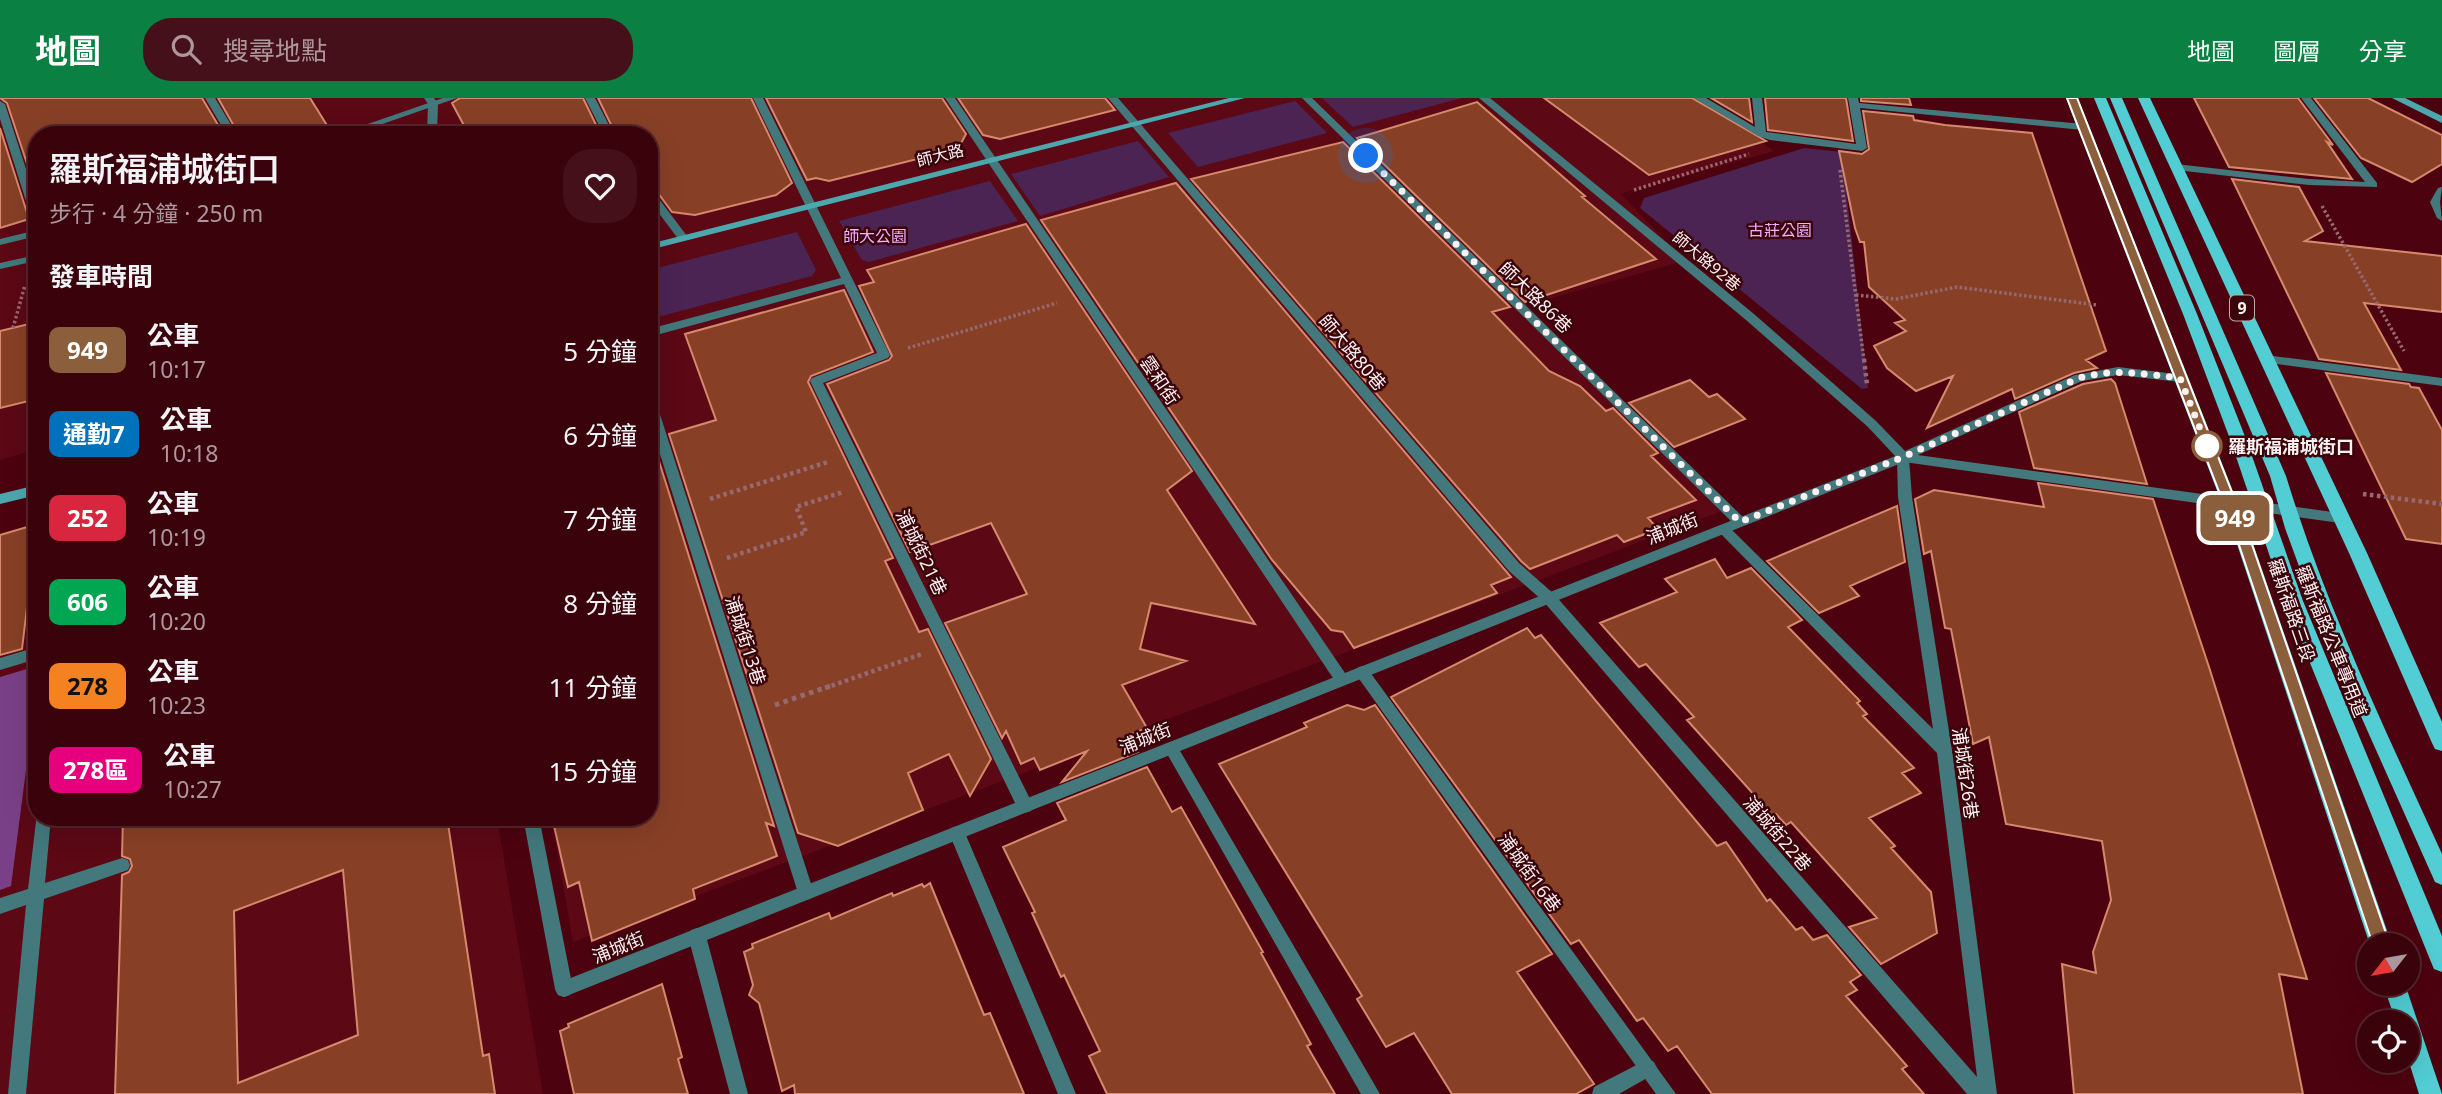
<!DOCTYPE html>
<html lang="zh-TW">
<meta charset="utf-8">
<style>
:root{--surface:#3a020b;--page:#451019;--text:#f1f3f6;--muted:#ab979d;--line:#54242c;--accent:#0b8043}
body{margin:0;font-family:"Noto Sans","Noto Sans TC",sans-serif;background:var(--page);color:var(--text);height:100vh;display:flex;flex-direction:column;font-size:26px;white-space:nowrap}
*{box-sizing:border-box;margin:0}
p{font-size:23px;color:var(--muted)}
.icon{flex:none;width:38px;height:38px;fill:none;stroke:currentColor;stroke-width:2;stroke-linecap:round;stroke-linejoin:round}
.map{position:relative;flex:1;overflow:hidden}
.sheet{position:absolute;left:28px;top:28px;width:630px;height:700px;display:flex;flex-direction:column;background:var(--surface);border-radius:28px;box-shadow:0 7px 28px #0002,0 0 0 2px var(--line)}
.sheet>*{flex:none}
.badge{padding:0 14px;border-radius:10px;font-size:24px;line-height:46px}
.needle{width:46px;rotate:239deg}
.tools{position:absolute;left:2357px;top:835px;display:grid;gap:14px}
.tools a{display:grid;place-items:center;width:63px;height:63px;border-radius:50%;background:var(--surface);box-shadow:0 7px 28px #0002,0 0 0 2px var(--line);font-size:35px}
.you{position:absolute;width:35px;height:35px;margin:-18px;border:5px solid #fff;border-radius:50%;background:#1a73e8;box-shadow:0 0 0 10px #1a73e833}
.map>.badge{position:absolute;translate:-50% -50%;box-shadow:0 0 0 4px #fff}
h2{padding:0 21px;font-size:26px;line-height:63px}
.round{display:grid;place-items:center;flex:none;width:74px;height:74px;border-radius:28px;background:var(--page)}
.overview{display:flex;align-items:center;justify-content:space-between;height:119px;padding:0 21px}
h1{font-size:33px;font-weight:600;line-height:52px}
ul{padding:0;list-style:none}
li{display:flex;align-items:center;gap:21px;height:84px;padding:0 21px}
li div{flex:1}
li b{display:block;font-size:26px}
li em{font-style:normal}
li .badge{min-width:77px;font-weight:700;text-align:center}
header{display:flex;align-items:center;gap:42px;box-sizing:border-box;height:98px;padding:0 35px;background:var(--accent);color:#fff}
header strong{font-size:33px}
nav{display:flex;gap:38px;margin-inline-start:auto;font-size:24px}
.search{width:490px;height:63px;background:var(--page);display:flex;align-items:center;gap:18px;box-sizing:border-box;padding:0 24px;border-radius:28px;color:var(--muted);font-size:26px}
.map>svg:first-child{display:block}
.built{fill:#5c0815}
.green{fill:#4b2454}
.forest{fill:#7a4087}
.building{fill:#874026;stroke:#d7896d;stroke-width:2;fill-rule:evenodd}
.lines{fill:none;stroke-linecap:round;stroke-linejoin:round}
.path-far2{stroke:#97686f;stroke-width:3.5;stroke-dasharray:2.5 2.5;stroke-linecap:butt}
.path-far1{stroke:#97686f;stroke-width:4.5;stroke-dasharray:3.5 3.5;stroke-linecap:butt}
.path{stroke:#97686f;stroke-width:5;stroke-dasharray:4.5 4.5;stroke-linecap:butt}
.lane{fill:#43797c;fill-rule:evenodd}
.street{fill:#43797c;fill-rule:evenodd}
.secondary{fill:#4da8ad;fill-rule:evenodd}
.primary{fill:#51cdd3;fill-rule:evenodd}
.line{fill:#8b5e3c;stroke:#fff;stroke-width:2}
.walk{stroke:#faf0f0;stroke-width:7;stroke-dasharray:0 12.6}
.stop-dot{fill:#fff;stroke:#8b5e3c;stroke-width:3.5}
.labels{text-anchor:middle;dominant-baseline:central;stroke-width:5;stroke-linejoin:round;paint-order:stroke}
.far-street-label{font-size:16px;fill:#faf0f0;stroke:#3b040b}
.far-park-label{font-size:16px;fill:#f0b0fe;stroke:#3b040b}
.shield{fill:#3b040b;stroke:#c1a9ab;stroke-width:2}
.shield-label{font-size:16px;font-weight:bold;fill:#faf0f0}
.street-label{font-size:18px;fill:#faf0f0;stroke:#3b040b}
.stop-label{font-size:18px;font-weight:bold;fill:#faf0f0;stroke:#3b040b;text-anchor:start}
</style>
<header>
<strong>地圖</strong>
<div class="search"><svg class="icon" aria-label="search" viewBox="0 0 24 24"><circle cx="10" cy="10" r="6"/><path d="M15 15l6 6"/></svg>搜尋地點</div>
<nav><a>地圖</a><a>圖層</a><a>分享</a></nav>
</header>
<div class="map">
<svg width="2442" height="996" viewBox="0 0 2442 996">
<rect width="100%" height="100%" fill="#4d020f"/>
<path class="built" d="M 0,0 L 1694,0 L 1774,53 L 1621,96 L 1684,163 L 1527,207 L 1725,412 L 573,844 L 551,719 L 649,719 L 649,37 L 37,37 L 37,351 L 0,362 Z
M 37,425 L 37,719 L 497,719 L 543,996 L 0,996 L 0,435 Z"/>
<path class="green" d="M 1322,0 L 1462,0 L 1353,29 Z
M 1295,3 L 1327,35 L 1198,69 L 1168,35 Z
M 1138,43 L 1169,79 L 1040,118 L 1011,76 Z
M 1804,50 L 1842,54 L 1868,290 L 1862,291 L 1640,110 L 1644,100 Z
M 990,83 L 1018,123 L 869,164 L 862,162 L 839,123 Z
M 797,134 L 816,172 L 812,178 L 654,220 L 649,219 L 649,172 Z"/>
<path class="forest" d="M 37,568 L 37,587 L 11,788 L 0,792 L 0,579 Z"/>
<path class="building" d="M 0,0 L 202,0 L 224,37 L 37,37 L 37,96 L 7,5 Z
M 218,0 L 310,0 L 333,37 L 239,37 Z
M 460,0 L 583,0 L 601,37 L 469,37 L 452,5 Z
M 598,0 L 751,0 L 792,85 L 776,97 L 695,117 L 672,114 L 655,91 L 649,90 L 649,37 L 616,37 Z
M 766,0 L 942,0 L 966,36 L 958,51 L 829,83 L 816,80 L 807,82 Z
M 958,0 L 1105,0 L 1115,12 L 1000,41 L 983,37 Z
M 1544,0 L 1692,0 L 1766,43 L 1649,77 Z
M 1711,0 L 1749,0 L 1752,24 Z
M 1765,0 L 1846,0 L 1853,43 L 1768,32 Z
M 1861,0 L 1909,0 L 1911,7 L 1861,3 Z
M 2194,0 L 2298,0 L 2333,47 L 2327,44 L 2352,81 L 2229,69 Z
M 2314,0 L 2368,0 L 2442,37 L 2442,66 L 2412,84 L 2361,60 Z
M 1477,4 L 1585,98 L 1582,99 L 1656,161 L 1525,204 L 1357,40 Z
M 1863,13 L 1913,18 L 1914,22 L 1945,27 L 2032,35 L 2106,253 L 2086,262 L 2097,270 L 2074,275 L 2015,301 L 2012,291 L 1927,330 L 1953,278 L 1916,293 L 1887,270 L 1874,248 L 1906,233 L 1895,225 L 1905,222 L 1869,189 L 1864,144 L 1860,144 L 1855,130 L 1839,53 L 1862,56 L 1869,51 Z
M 0,30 L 29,121 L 0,130 Z
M 1343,44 L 1510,209 L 1492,214 L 1549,273 L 1580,288 L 1606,313 L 1613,310 L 1658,355 L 1651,358 L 1696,402 L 1648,420 L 1658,431 L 1624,444 L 1617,437 L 1530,471 L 1521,463 L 1191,81 Z
M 2232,81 L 2299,89 L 2323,133 L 2305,143 L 2442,158 L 2442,214 L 2364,205 L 2401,272 L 2319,261 Z
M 1176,85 L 1511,479 L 1491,487 L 1497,495 L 1354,550 L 1343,534 L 1331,532 L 1272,462 L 1041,122 Z
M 1026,126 L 1192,373 L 1167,392 L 1255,526 L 1151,505 L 1140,551 L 1186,563 L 1122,587 L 1147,630 L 1129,637 L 1138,654 L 1062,684 L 1087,653 L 1040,672 L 1034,660 L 1021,666 L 1006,633 L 1002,640 L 945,525 L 1027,496 L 991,425 L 910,454 L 827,286 L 889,262 L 892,258 L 859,188 L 874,184 L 867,172 Z
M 844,192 L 873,254 L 811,278 L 808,284 L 893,460 L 885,463 L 919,534 L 928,531 L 991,661 L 970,698 L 949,656 L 908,675 L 923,712 L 838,748 L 798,735 L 669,336 L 716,322 L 685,236 Z
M 37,224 L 37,301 L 0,310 L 0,233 Z
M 2326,275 L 2409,286 L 2411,289 L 2419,290 L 2442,332 L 2442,446 L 2406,441 Z
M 2111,281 L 2115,285 L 2147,386 L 2034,370 L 2019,314 L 2083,286 Z
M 1690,282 L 1709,299 L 1717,296 L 1745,321 L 1674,349 L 1629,305 Z
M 652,341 L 774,728 L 766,725 L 777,758 L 693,791 L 695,801 L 592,843 L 579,784 L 568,789 L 552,719 L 649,719 L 649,342 Z
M 2038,385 L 2153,401 L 2209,569 L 2307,881 L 2279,876 L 2303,996 L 2074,996 L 2062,866 L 2096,875 L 2093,854 L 2111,802 L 2102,743 L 2006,726 L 1989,639 L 1973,646 L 1951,531 L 1945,530 L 1931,453 L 1924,456 L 1915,401 L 1934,392 L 2044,409 Z
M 1897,408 L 1905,464 L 1850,488 L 1859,498 L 1819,515 L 1767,463 Z
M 37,426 L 37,474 L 31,476 L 22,551 L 0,557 L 0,437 Z
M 1715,461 L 1727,480 L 1751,470 L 1802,522 L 1788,529 L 1860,603 L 1857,605 L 1867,616 L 1863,618 L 1914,670 L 1902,675 L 1921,695 L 1869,720 L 1895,748 L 1891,750 L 1931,794 L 1937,835 L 1881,866 L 1849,829 L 1877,820 L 1791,724 L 1786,727 L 1776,716 L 1773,718 L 1687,622 L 1694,619 L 1646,566 L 1639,569 L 1600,525 L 1677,494 L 1665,481 Z
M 1527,530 L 1535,540 L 1541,537 L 1717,748 L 1726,744 L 1767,803 L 1770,801 L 1796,832 L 1802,829 L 1813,842 L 1827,837 L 1861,877 L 1850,884 L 1857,892 L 1846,898 L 1907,968 L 1902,971 L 1924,996 L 1712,996 L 1677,948 L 1668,953 L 1643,920 L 1637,923 L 1579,842 L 1571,846 L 1391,599 Z
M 1347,607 L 1364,612 L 1375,607 L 1552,856 L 1517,874 L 1594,986 L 1576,996 L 1452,996 L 1414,935 L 1386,949 L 1357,901 L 1362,898 L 1219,666 L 1307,629 L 1304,625 Z
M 1147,669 L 1172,714 L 1181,709 L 1263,854 L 1261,855 L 1311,946 L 1307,948 L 1335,996 L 1107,996 L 1089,958 L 1100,953 L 1064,877 L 1061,879 L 1032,815 L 1035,814 L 1003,749 L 1066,722 L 1057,705 Z
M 123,719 L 447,719 L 483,958 L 489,956 L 495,996 L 115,996 L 122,777 L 129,774 L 132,768 L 130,761 L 122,758 ZM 343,772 L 358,937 L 238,985 L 234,813 Z
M 930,785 L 984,917 L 990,915 L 1024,996 L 795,996 L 794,987 L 782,993 L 759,905 L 749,897 L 753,887 L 744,854 L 753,850 L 752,846 L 829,815 L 831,821 L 892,795 L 893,798 L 922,786 L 924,789 Z
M 662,886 L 682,959 L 678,961 L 688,996 L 574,996 L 560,933 L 569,929 L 568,926 Z"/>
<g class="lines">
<path class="path-far2" d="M 1840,72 L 1864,263
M 1634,92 L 1749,56
M 2322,108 L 2404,253
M 1856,197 L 1896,201 L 1957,189 L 2097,207
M 13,230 L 25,187
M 908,250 L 1057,205"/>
<path class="path-far1" d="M 1864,261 L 1867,286
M 2363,396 L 2442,406
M 710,401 L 828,364
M 727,460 L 806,434 L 796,409 L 843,394
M 825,590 L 922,556"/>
<path class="path" d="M 775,607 L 830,588"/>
<path class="lane" d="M 205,0 L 215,0 L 237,37 L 227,37 Z
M 424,0 L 434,0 L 438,6 L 437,37 L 427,37 L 428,6 Z
M 585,0 L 595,0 L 614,37 L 604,37 Z
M 753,0 L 763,0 L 890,257 L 888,260 L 823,285 L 1031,703 L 1033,708 L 1031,713 L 1025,715 L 1019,713 L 810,283 L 812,280 L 877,255 L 844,186 L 649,239 L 649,231 L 841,180 Z
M 945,0 L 955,0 L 1347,578 L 1349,582 L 1347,586 L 1337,586 Z
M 1108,0 L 1118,0 L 1519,465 L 1554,496 L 1977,979 L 1937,655 L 1716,431 L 1718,428 L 1728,428 L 1933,631 L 1898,399 L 1897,360 L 1868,329 L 1746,222 L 1479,0 L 1490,0 L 1754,216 L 1876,323 L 1905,353 L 2075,277 L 2118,269 L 2184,277 L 2186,280 L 2180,284 L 2118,277 L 2082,283 L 1909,361 L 1912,399 L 1952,652 L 1997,996 L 1967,996 L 1544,504 L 1509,473 Z
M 1302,0 L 1312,0 L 1745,421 L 1747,424 L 1745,427 L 1735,427 Z
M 1694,0 L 1706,0 L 1755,29 L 1752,0 L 1762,0 L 1766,34 L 1856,46 L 1848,0 L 1858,0 L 1859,5 L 2083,26 L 2088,29 L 2083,32 L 1860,10 L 1867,50 L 1862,53 L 1770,42 L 1758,38 Z
M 2301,0 L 2311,0 L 2377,85 L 2377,89 L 2309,87 L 2176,72 L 2171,69 L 2176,66 L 2309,81 L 2365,84 Z
M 0,3 L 5,6 L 37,105 L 37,125 L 32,122 L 0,21 Z
M 2442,89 L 2440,104 L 2442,123 L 2437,120 L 2430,104 L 2438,90 Z
M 649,92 L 653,93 L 687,138 L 687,142 L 679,142 L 649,102 Z
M 33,143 L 37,144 L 36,163 L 0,171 L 0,165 L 27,159 L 28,146 Z
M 649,297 L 655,301 L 814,795 L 812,800 L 806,802 L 800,800 L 798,795 L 649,321 Z
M 37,549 L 37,561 L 0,572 L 0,560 Z
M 1362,568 L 1367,570 L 1676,996 L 1656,996 L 1357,578 L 1355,574 L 1357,570 Z
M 1171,644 L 1176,646 L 1380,996 L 1361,996 L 1166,654 L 1163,650 L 1166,646 Z
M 37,715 L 37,719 L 51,719 L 45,785 L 122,760 L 128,762 L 130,767 L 128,772 L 44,801 L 26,996 L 8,996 L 26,807 L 0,816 L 0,800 L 28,791 Z
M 523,719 L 539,719 L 573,891 L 570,897 L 564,899 L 558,897 L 555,891 Z
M 957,728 L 963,730 L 965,735 L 1076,996 L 1058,996 L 949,735 L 951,730 Z
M 697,830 L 703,832 L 706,838 L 748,996 L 730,996 L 688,838 L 691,832 Z"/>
<path class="street" d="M 443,0 L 457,0 L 351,37 L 336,37 Z
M 37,132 L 37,138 L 0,147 L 0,141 Z
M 2266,257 L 2442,280 L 2442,288 L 2262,264 L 2260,261 Z
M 1903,355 L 2340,415 L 2347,420 L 2340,425 L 1904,364 L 564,899 L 558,897 L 555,891 L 558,885 Z
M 1648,961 L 1654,964 L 1657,970 L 1654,976 L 1619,996 L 1592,996 L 1594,989 Z"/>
<path class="secondary" d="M 1229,0 L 1245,0 L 649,152 L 649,146 Z
M 2392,0 L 2405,0 L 2442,18 L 2442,25 Z
M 37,387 L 37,397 L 0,406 L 0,396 Z"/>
<path class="primary" d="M 2066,0 L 2078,0 L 2249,434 L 2392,847 L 2370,847 L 2233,434 Z
M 2094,0 L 2106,0 L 2197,216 L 2246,341 L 2303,503 L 2442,838 L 2442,874 L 2434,871 L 2431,864 L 2285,503 L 2230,341 L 2183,216 Z
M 2110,0 L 2122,0 L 2286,378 C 2326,509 2385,631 2442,756 L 2442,787 L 2435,784 L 2322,531 L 2285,430 L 2270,378 Z
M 2138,0 L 2150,0 L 2367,455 L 2442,624 L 2442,653 L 2435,651 L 2432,645 L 2349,455 Z
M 2383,886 L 2405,886 L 2442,996 L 2419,996 L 2408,961 L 2408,924 L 2396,924 Z"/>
</g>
<path class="line" d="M 2067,0 L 2077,0 L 2248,435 L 2390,847 L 2387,852 L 2381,855 L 2375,852 L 2373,847 L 2235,435 Z"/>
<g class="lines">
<path class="walk" d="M 1366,58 L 1740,424 L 1903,359 L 2079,280 C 2117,270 2141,276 2180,280 L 2207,348"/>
</g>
<circle class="stop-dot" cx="2207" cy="348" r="14"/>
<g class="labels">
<g class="far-street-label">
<text transform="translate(940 57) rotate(-14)">師大路</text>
<text transform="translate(1707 163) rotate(40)">師大路92巷</text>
</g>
<g class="far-park-label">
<text x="1780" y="132">古莊公園</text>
<text x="875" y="138">師大公園</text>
</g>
<rect class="shield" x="2230" y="197.5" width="24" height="25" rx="5"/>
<g class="shield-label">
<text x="2242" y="210">9</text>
</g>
<g class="street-label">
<text transform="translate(1536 199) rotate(44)">師大路86巷</text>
<text transform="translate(1353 254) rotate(50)">師大路80巷</text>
<text transform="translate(1160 282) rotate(56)">雲和街</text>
<text transform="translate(1672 430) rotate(-22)">浦城街</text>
<text transform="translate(922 454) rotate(64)">浦城街21巷</text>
<text transform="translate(2292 512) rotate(71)">羅斯福路三段</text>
<text transform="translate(746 542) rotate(72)">浦城街13巷</text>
<text transform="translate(2332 543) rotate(68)">羅斯福路公車專用道</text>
<text transform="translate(1145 640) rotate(-22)">浦城街</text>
<text transform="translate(1966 675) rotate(82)">浦城街26巷</text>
<text transform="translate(1778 735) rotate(49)">浦城街22巷</text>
<text transform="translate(1530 774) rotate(54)">浦城街16巷</text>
<text transform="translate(618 849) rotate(-22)">浦城街</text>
</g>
<g class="stop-label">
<text x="2228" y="348">羅斯福浦城街口</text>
</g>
</g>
</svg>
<div class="tools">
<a><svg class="needle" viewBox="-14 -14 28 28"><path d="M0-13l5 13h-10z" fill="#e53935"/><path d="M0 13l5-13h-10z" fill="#ab979d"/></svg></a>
<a><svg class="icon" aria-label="locate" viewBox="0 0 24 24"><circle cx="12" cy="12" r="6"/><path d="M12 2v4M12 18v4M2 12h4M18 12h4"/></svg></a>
</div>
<div class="you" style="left:1366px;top:58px"></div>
<b class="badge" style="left:2235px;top:420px;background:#8b5e3c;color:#fff">949</b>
<section class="sheet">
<div class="overview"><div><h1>羅斯福浦城街口</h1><p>步行 · 4 分鐘 · 250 m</p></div><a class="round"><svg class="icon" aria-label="heart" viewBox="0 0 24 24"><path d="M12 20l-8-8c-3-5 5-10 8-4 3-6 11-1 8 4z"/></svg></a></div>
<h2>發車時間</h2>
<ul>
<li><span class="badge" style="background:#8b5e3c;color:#fff">949</span><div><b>公車</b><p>10:17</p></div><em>5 分鐘</em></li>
<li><span class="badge" style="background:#0072bc;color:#fff">通勤7</span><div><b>公車</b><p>10:18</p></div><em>6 分鐘</em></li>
<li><span class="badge" style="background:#d7263d;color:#fff">252</span><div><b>公車</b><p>10:19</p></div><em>7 分鐘</em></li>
<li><span class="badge" style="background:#00a651;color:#fff">606</span><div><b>公車</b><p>10:20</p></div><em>8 分鐘</em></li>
<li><span class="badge" style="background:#f58220;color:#111">278</span><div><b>公車</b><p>10:23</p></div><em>11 分鐘</em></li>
<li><span class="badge" style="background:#e6007e;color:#fff">278區</span><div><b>公車</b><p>10:27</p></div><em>15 分鐘</em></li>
</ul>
</section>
</div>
